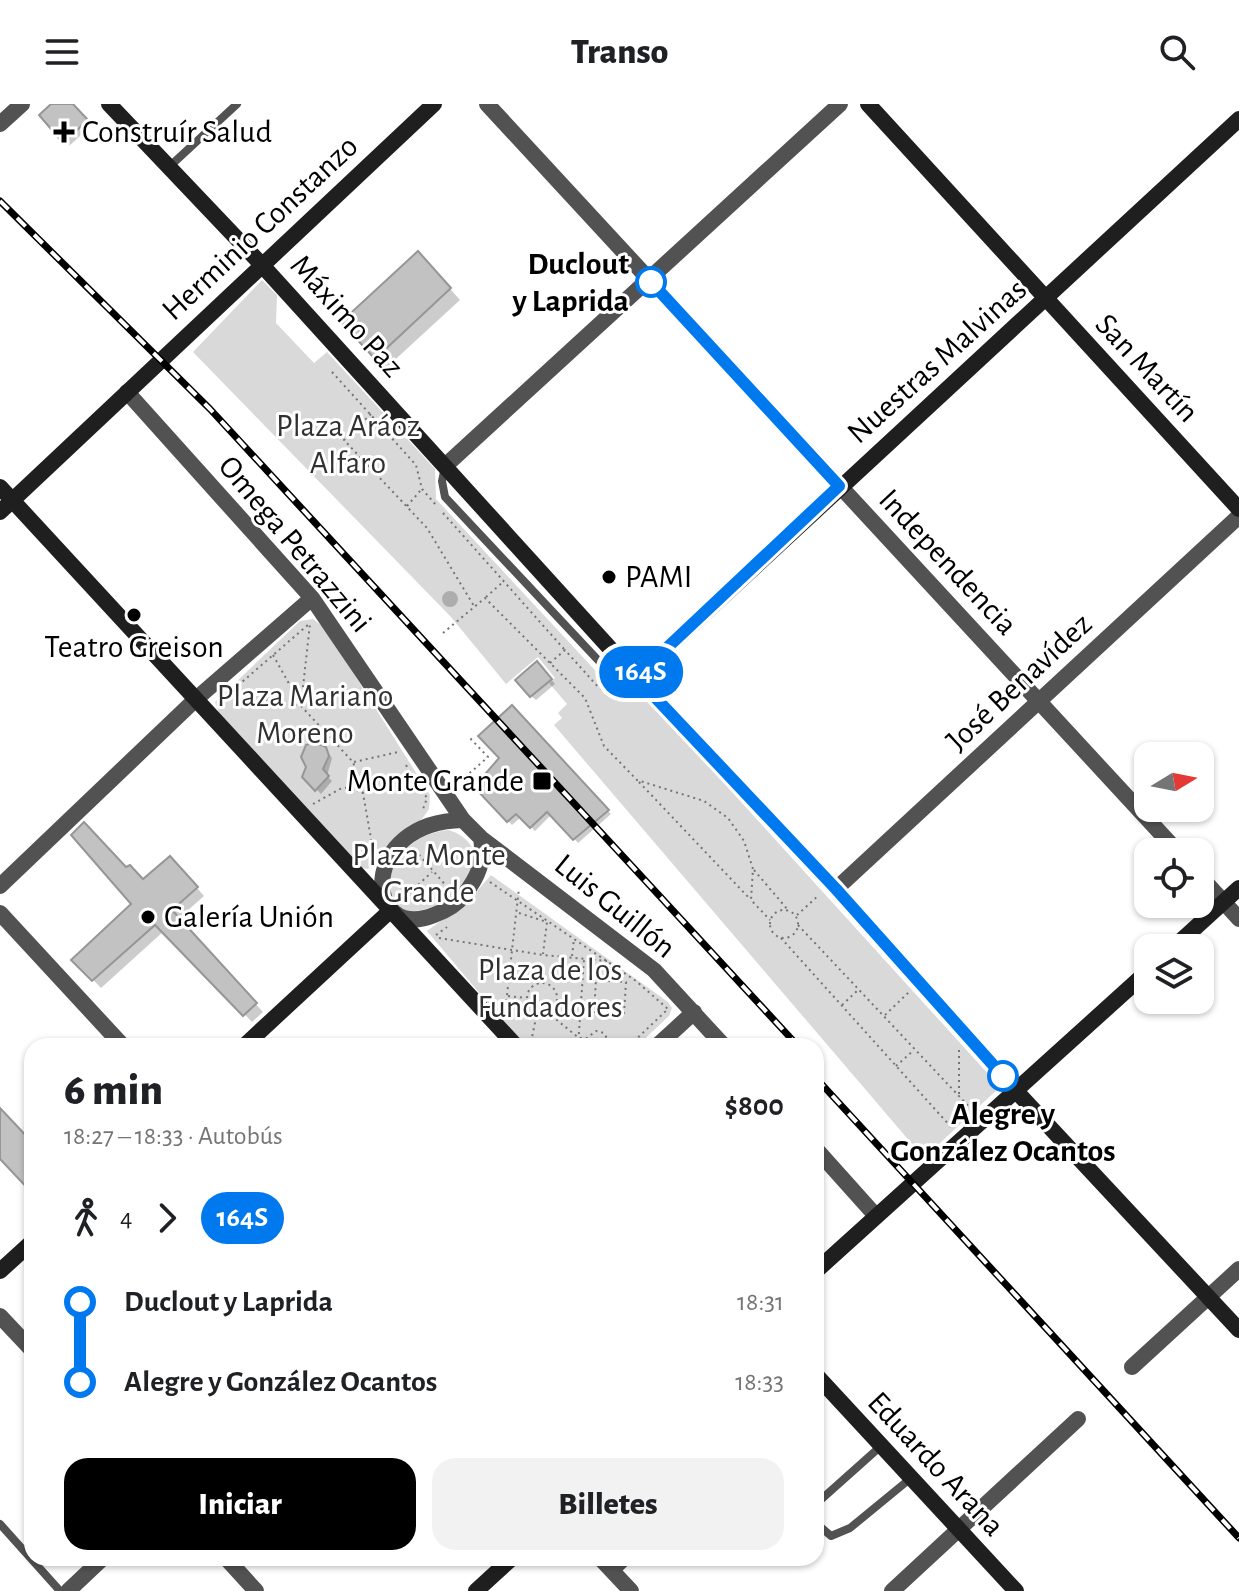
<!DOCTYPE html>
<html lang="es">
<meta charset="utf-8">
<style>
:root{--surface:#fff;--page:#f2f2f2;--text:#202124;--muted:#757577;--accent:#000}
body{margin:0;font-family:"Alegreya Sans",sans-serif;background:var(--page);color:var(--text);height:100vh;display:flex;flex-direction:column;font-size:30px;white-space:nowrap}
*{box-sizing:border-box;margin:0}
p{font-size:26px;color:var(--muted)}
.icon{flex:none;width:44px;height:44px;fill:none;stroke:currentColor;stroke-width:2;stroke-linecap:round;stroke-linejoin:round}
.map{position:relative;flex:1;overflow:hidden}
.drawer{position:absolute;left:24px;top:934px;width:800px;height:528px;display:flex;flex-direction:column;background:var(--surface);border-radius:24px;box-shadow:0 2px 6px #0004}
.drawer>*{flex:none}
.badge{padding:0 16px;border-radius:26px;font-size:28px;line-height:52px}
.needle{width:52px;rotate:80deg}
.tools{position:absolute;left:1134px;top:638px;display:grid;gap:16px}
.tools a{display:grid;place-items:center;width:80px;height:80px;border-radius:16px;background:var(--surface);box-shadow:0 2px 6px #0004;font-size:40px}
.map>.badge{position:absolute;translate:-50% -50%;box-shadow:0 0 0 4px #fff}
.legs{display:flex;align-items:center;gap:12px;height:88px;padding:0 40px;font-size:26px}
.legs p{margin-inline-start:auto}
.headline{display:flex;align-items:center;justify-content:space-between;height:136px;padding:0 40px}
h1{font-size:44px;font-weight:800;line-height:60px}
.action{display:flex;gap:16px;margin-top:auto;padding:16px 40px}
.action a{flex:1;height:92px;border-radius:24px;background:var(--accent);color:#fff;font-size:32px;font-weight:800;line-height:92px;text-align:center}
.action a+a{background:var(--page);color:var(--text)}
ul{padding:0 40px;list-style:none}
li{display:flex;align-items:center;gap:28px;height:80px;font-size:30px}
li i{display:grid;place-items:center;width:12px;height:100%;margin:0 10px;background:currentColor}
li i::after{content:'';width:20px;height:20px;margin:-10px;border:6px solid;border-radius:50%;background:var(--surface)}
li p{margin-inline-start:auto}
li:first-child i{background:linear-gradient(#0000 50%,currentColor 0)}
li:last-child i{background:linear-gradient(currentColor 50%,#0000 0)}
header{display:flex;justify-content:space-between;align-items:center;height:104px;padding:0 40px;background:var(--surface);font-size:36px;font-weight:800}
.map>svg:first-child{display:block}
.green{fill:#d9d9d9}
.shadow{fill:#0003}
.building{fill:#c2c2c2;stroke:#969696;stroke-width:2}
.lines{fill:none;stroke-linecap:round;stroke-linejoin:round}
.path{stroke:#747474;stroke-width:2;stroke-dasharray:2 4;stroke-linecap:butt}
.lane{stroke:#525252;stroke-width:8}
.street{stroke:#525252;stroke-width:16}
.secondary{stroke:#1f1f1f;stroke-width:16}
.rail-casing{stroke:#000;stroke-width:7}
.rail{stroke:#fff;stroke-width:4;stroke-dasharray:12;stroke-linecap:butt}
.line-1-casing{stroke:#fff;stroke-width:18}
.line-1{stroke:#0079ef;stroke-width:12}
.poi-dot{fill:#000;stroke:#fff;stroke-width:3}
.stop-1-dot{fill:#fff;stroke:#0079ef;stroke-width:4}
.labels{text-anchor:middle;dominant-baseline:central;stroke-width:6;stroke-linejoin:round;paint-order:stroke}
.poi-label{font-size:32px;fill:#000;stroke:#fff;text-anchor:start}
.street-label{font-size:32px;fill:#000;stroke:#fff}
.stop-label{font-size:32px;font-weight:bold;fill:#000;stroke:#fff;text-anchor:end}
.park-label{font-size:32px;fill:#303030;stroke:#fff}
</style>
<header><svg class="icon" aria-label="menu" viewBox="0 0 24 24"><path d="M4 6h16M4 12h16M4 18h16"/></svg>Transo<svg class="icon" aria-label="search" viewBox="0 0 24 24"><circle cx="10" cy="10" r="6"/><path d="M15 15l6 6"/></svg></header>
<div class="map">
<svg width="1239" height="1487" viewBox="0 0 1239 1487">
<rect width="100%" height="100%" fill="#fff"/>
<path class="green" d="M 262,176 L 277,191 L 276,219 L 314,259 L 327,248 L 435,365 L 436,395 L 606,578 L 644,591 L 1000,983 L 924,1054 L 554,621 L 562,614 L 558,609 L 567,600 L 549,579 L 555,574 L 538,553 L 506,580 L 451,513 L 193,248 Z
M 313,515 L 325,524 L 430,691 L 429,705 L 422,715 L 403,728 L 368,765 L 362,764 L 219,610 L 215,598 L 300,517 Z
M 449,726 C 509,747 450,815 400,807 L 387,781 C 395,750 416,729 449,726 Z
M 491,771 L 668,898 L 672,904 L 669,912 L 637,942 L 524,942 L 427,827 L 470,795 Z"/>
<path class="shadow" d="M 54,0 L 71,0 L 91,22 L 69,42 L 41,11 Z
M 428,160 L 460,196 L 386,264 L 376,253 Z
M442 495a8 8 0 1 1 16 0a8 8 0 1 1-16 0Z
M 542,564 L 555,580 L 536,596 L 531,592 Z
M 512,603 L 611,710 L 578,739 L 552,710 L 535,727 L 521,713 L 512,721 L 477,683 L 502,654 Z
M 327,647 L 332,654 L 327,672 L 332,677 L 321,690 L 304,672 Z
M 178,762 L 204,792 L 178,815 L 263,908 L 252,918 L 164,827 L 101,884 L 74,856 L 133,800 L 126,766 L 143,777 Z"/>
<path class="building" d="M 51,0 L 73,0 L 88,16 L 63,39 L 39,11 Z
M 418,147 L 451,184 L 375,255 L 341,218 Z
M 537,557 L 552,575 L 530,593 L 515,576 Z
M 512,601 L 609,706 L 573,736 L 547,708 L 530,724 L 516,710 L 507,718 L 474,683 L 499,654 L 478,632 Z
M 314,638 L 326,643 L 329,652 L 323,665 L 329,672 L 315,687 L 302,673 L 306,663 L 301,653 L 306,641 Z
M 84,718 L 126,763 L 130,761 L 143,775 L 170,752 L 198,783 L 172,806 L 257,899 L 243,912 L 155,821 L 92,877 L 71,856 L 131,800 L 71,731 Z
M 0,1004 L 32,1038 L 32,1089 L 0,1055 Z"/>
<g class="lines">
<path class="path" d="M 332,268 L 416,361 L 422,385 L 436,401
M 371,310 L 344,336 L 427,424 L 474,502
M 407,402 L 421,386
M 443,409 L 564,545
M 486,493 L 504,477
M 443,529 L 485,494 L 585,594 L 604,642 L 637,676 L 704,697 L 728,714 L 744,737 L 753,765 L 751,796 L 770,816
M 273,551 L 301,601
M 550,559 L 565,546 L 599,584 L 634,593
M 230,589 L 301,602 L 353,658 L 363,689 L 374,752
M 220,597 L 309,520
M 301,601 L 310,520
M 354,658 L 398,648
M 406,661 L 427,694 L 422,708
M 639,678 L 750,795
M 456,681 L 488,653 L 468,632
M 313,700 L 340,685 L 350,683 L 363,689 L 416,675
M 415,746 L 448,784
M 754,766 L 788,806
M 490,778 L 636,877 L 668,905 L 629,942
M 405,793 L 432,768
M770 820a14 14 0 1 1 28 0a14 14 0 1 1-28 0Z
M 519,809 L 547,818 L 543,850
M 797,811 L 819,791
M 798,821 L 973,1007
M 436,831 L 447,823
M 439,834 L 543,851 L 607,857
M 781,834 L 951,1023
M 572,852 L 574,835
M 596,876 L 626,878 L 624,910 L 594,908 Z
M527 894a15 15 0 1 1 30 0a15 15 0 1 1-30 0Z
M 508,892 L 526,894
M 842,901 L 858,886
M 547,908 L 579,934 L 587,934 L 596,927 L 604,929 L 611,942
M 505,909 L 519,784
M 885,911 L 909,888
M 531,938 L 537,909
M 578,942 L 584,855
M 959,946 L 959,991
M 896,962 L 914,946"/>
<path class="lane" d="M 169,63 L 237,0
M 445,363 L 442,377 L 445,393 L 612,571 L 635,573
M 816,1400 L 881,1342
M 816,1419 L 831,1432 L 850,1424 L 911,1374
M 0,1420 L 60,1487
M 614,1469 L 630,1454"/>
<path class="street" d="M 487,0 L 1178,748
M 0,20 L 22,0
M 127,288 L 312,494 L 463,716 L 481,734 L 654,866 L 724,942
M 445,362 L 840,0
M 463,716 C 357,718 364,839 434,811 C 445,807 457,800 464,791 C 478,773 485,757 481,734
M 1200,772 L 1239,815
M 0,782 L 196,595 L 312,494
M 836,785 L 1239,412
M 0,809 L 123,942
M 657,942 L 694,908
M 816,1045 L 876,1112
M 0,1212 L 32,1246
M 1132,1263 L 1239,1165
M 226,1454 L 256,1487
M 600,1454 L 631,1487
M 68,1487 L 103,1454
M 892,1487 L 1078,1315"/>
<path class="secondary" d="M 109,0 L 261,160 L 636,573 L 836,785 L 1015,986 L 1239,1226
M 868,0 L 1239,405
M 0,383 L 516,942
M 0,408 L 434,0
M 636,573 L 1239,15
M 1173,844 L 1239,784
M 244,942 L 391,806
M 0,1167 L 32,1138
M 816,1167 L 1148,867
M 816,1271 L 1016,1487
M 476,1487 L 512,1454"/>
<g class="rail-casing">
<path id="rail" d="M 0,97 L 210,305 L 798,942
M 816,974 L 1239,1434"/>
</g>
<use href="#rail" class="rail"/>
</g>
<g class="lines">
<g class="line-1-casing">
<path id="line-1" d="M 651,178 L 839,382 L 636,573 L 836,785 L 1003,972"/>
</g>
<use href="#line-1" class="line-1"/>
</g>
<g class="poi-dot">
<path d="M60 16h8v8h8v8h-8v8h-8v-8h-8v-8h8z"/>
<circle cx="609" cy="473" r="8"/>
<circle cx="134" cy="511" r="8"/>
<rect x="532" y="667" width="20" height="20" rx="4"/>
<circle cx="148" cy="813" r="8"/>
</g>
<g class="stop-1-dot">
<circle cx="651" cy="178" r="14"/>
<circle cx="1003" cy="972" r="14"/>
</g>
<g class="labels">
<g class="poi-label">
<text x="82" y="28">Construír Salud</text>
<text x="625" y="473">PAMI</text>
<text x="134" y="543" text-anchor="middle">Teatro Greison</text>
<text x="524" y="677" text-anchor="end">Monte Grande</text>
<text x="164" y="813">Galería Unión</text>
</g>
<g class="street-label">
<text transform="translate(260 124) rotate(-43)">Herminio Constanzo</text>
<text transform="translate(347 212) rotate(48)">Máximo Paz</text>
<text transform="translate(937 257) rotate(-42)">Nuestras Malvinas</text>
<text transform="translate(1147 264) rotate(47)">San Martín</text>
<text transform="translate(295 440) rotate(50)">Omega Petrazzini</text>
<text transform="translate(948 458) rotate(47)">Independencia</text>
<text transform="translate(1019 578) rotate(-43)">José Benavídez</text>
<text transform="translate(615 802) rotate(39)">Luis Guillón</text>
<text transform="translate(936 1360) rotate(47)">Eduardo Arana</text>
</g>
<g class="stop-label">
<text x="629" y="160">Duclout<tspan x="629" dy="37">y Laprida</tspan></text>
<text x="1003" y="1010" text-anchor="middle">Alegre y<tspan x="1003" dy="37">González Ocantos</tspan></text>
</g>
<g class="park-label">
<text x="348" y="322">Plaza Aráoz<tspan x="348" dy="37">Alfaro</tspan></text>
<text x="305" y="592">Plaza Mariano<tspan x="305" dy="37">Moreno</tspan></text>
<text x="429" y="751">Plaza Monte<tspan x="429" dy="37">Grande</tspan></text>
<text x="550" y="866">Plaza de los<tspan x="550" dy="37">Fundadores</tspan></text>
</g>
</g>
</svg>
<div class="tools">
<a><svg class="needle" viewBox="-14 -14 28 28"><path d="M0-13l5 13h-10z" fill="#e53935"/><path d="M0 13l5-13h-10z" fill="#757577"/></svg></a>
<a><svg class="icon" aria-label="locate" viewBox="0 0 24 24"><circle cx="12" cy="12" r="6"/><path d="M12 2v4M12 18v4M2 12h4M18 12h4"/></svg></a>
<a><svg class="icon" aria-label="layers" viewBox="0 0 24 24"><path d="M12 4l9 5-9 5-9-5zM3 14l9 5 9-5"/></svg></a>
</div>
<b class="badge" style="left:641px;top:568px;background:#0079ef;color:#fff">164S</b>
<section class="drawer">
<div class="headline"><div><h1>6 min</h1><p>18:27 – 18:33 · Autobús</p></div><b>$800</b></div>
<div class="legs"><svg class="icon" aria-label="walk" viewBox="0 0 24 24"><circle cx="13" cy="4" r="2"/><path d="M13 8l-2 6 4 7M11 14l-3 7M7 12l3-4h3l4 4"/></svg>4<svg class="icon" aria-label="forward" viewBox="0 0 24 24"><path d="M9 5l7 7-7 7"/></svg><b class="badge" style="background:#0079ef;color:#fff">164S</b></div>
<ul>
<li><i style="color:#0079ef"></i><b>Duclout y Laprida</b><p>18:31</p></li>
<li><i style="color:#0079ef"></i><b>Alegre y González Ocantos</b><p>18:33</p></li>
</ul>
<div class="action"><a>Iniciar</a><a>Billetes</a></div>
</section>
</div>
